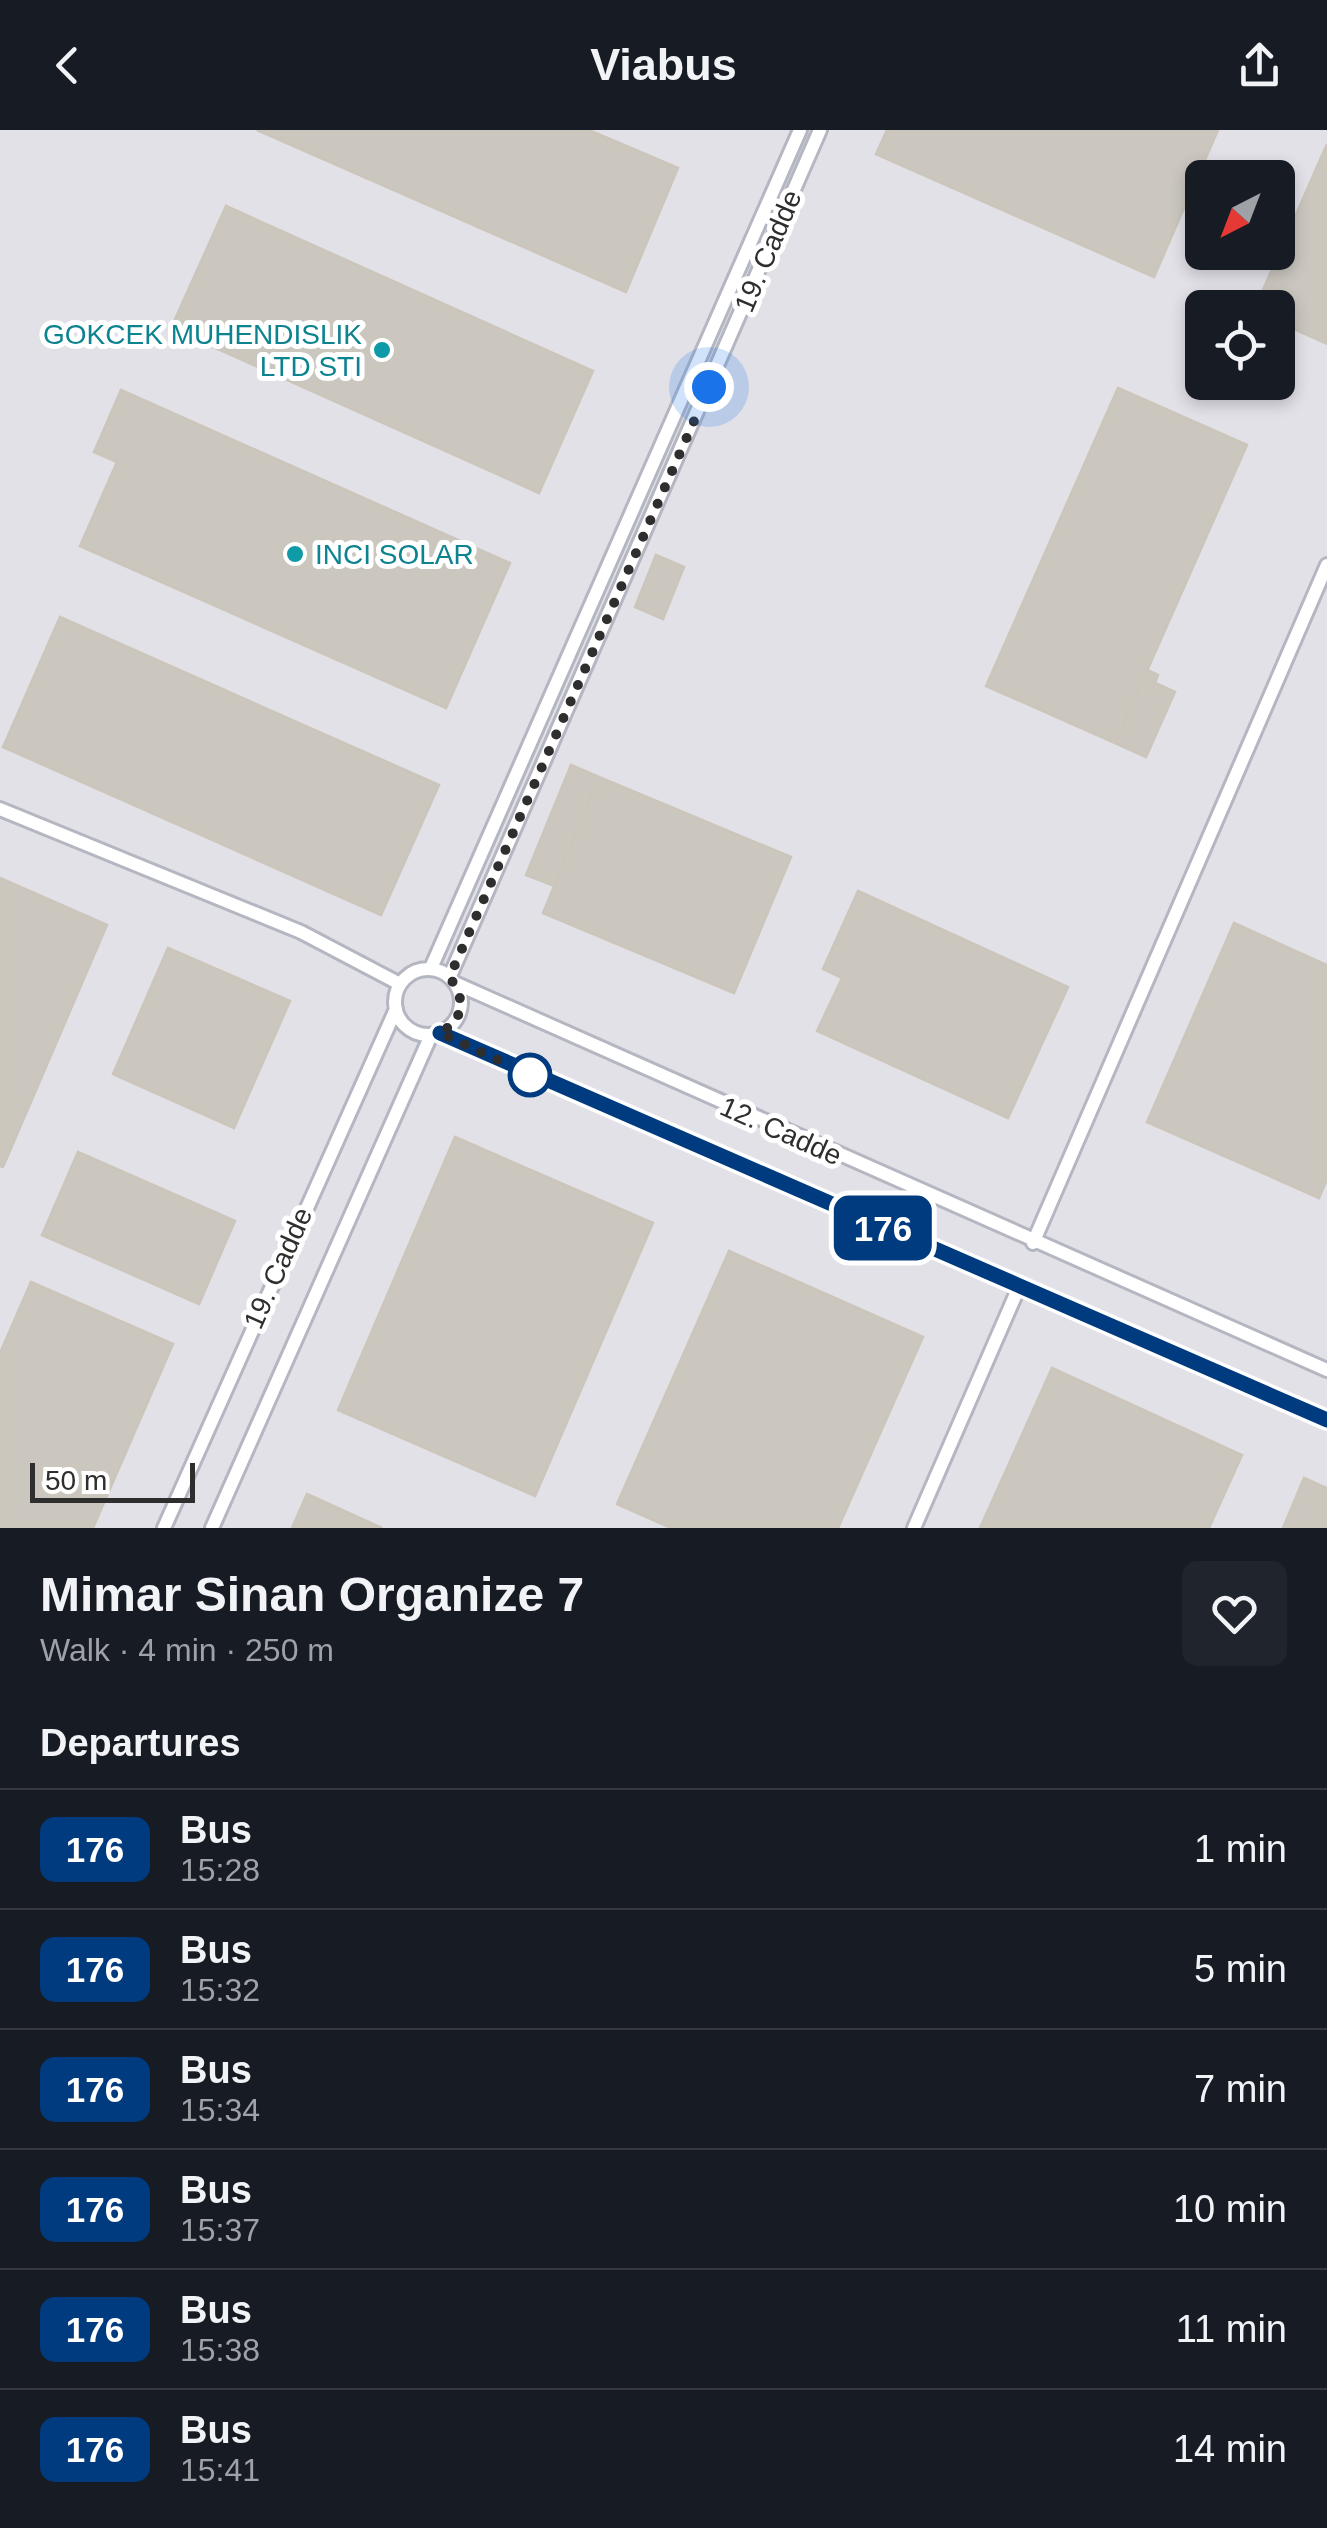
<!DOCTYPE html>
<meta charset="utf-8">
<style>
:root{--surface:#171b24;--page:#20242c;--text:#f1f3f6;--muted:#9ea1a6;--line:#363941}
body{margin:0;font-family:Helvetica,sans-serif;background:var(--page);color:var(--text);height:100vh;display:flex;flex-direction:column;font-size:38px;white-space:nowrap}
*{box-sizing:border-box;margin:0}
p{font-size:32px;color:var(--muted)}
.icon{flex:none;width:55px;height:55px;fill:none;stroke:currentColor;stroke-width:2;stroke-linecap:round;stroke-linejoin:round}
.map{position:relative;height:1398px;overflow:hidden}
.sheet{display:flex;flex-direction:column;background:var(--surface);flex:1}
.sheet>*{flex:none}
.badge{padding:0 20px;border-radius:15px;font-size:35px;line-height:65px}
.needle{width:65px;rotate:222deg}
.buttons{position:absolute;left:1185px;top:30px;display:grid;gap:20px}
.buttons a{display:grid;place-items:center;width:110px;height:110px;border-radius:15px;background:var(--surface);box-shadow:0 5px 15px #0003;font-size:50px}
.scale{position:absolute;left:30px;bottom:25px;width:165px;box-sizing:border-box;padding-left:10px;border:5px solid #2e2e2e;border-top:0;font-size:28px;line-height:35px;white-space:nowrap;color:#2e2e2e;-webkit-text-stroke:8px #fff;paint-order:stroke}
.you{position:absolute;width:50px;height:50px;margin:-25px;border:8px solid #fff;border-radius:50%;background:#1a73e8;box-shadow:0 0 0 15px #1a73e833}
.map>.badge{position:absolute;translate:-50% -50%;box-shadow:0 0 0 5px #fff}
h2{padding:0 40px;font-size:38px;line-height:90px}
.round{display:grid;place-items:center;flex:none;width:105px;height:105px;border-radius:15px;background:var(--page)}
.head{display:flex;align-items:center;justify-content:space-between;height:170px;padding:0 40px}
h1{font-size:48px;font-weight:700;line-height:75px}
ul{padding:0;list-style:none}
li{display:flex;align-items:center;gap:30px;height:120px;padding:0 40px;border-top:2px solid var(--line)}
li div{flex:1}
li b{display:block;font-size:38px}
li em{font-style:normal}
li .badge{min-width:110px;font-weight:700;text-align:center}
header{display:flex;justify-content:space-between;align-items:center;height:130px;padding:0 40px;background:var(--surface);font-size:45px;font-weight:700}
.map>svg:first-child{display:block}
.industrial{fill:#e3e1e8;fill-rule:evenodd}
.building{fill:#cbc7bf;stroke:#cbc5ba;stroke-width:2.5}
.lines{fill:none;stroke-linecap:round;stroke-linejoin:round}
.service-casing{stroke:#b4b7c1;stroke-width:18}
.service{stroke:#fff;stroke-width:12}
.line-casing{stroke:#fff;stroke-width:22}
.line{stroke:#003b80;stroke-width:15}
.walk{stroke:#2e2e2e;stroke-width:10;stroke-dasharray:0 18}
.culture-dot{fill:#0f9aa8;stroke:#fff;stroke-width:4}
.stop-dot{fill:#fff;stroke:#003b80;stroke-width:5}
.labels{text-anchor:middle;dominant-baseline:central;stroke-width:10;stroke-linejoin:round;paint-order:stroke}
.street-label{font-size:28px;fill:#2e2e2e;stroke:#fff}
.culture-label{font-size:28px;fill:#0d838f;stroke:#fff;text-anchor:end}
</style>
<header><svg class="icon" aria-label="back" viewBox="0 0 24 24"><path d="M15 5l-7 7 7 7"/></svg>Viabus<svg class="icon" aria-label="share" viewBox="0 0 24 24"><path d="M12 15V3M7 8l5-5 5 5M5 13v7h14v-7"/></svg></header>
<div class="map">
<svg width="1327" height="1398" viewBox="0 0 1327 1398">
<rect width="100%" height="100%" fill="#efe9e1"/>
<path class="industrial" d="M 0,0 L 1327,0 L 1327,1398 L 0,1398 ZM 1202,48 L 1278,48 L 1278,122 L 1202,122 ZM 1202,178 L 1278,178 L 1278,252 L 1202,252 Z"/>
<path class="building" d="M 257,0 L 589,0 L 678,38 L 626,162 Z
M 887,0 L 1218,0 L 1154,147 L 876,24 Z
M 1327,14 L 1327,214 L 1278,192 L 1278,178 L 1255,178 Z
M 226,76 L 593,241 L 539,363 L 171,198 Z
M 1118,258 L 1247,315 L 1115,613 L 986,556 Z
M 121,260 L 510,433 L 446,578 L 80,416 L 117,332 L 94,322 Z
M 656,425 L 684,437 L 663,489 L 635,477 Z
M 60,487 L 439,655 L 381,785 L 3,617 Z
M 1147,540 L 1158,545 L 1155,553 L 1175,562 L 1146,627 L 1115,613 Z
M 571,635 L 599,647 L 554,756 L 526,745 Z
M 599,647 L 791,727 L 734,863 L 543,783 Z
M 0,748 L 107,795 L 3,1037 L 0,1036 Z
M 858,761 L 1068,857 L 1008,988 L 817,901 L 842,848 L 823,839 Z
M 1234,793 L 1327,835 L 1327,1049 L 1319,1068 L 1147,992 Z
M 168,818 L 290,871 L 234,998 L 113,944 Z
M 455,1007 L 653,1093 L 535,1366 L 338,1280 Z
M 78,1022 L 235,1091 L 199,1174 L 42,1105 Z
M 729,1121 L 923,1207 L 838,1398 L 671,1398 L 617,1374 Z
M 31,1152 L 173,1214 L 93,1398 L 0,1398 L 0,1223 Z
M 1052,1238 L 1242,1325 L 1209,1398 L 980,1398 Z
M 1304,1348 L 1327,1358 L 1327,1398 L 1283,1398 Z
M 307,1364 L 382,1398 L 292,1398 Z"/>
<g class="lines">
<g class="service-casing">
<path id="service" d="M 0,679 L 301,802 L 400,854
M 431,838 L 800,0
M395 872a33 33 0 1 1 66 0a33 33 0 1 1-66 0Z
M 450,846 L 820,0
M 457,854 L 1327,1240
M 440,903 L 1327,1291
M 1033,1113 L 1327,435
M 164,1398 L 396,879
M 212,1398 L 431,905
M 914,1398 L 1019,1157"/>
</g>
<use href="#service" class="service"/>
</g>
<g class="lines">
<g class="line-casing">
<path id="line" d="M 440,903 L 1327,1290"/>
</g>
<use href="#line" class="line"/>
<path class="walk" d="M 530,945 L 440,903 L 456,892 L 462,873 L 450,846 L 709,257"/>
</g>
<g class="culture-dot">
<circle cx="382" cy="220" r="10"/>
<circle cx="295" cy="424" r="10"/>
</g>
<circle class="stop-dot" cx="530" cy="945" r="20"/>
<g class="labels">
<g class="street-label">
<text transform="translate(768 121) rotate(-67)">19. Cadde</text>
<text transform="translate(781 1001) rotate(24)">12. Cadde</text>
<text transform="translate(278 1138) rotate(-66)">19. Cadde</text>
</g>
<g class="culture-label">
<text x="362" y="204">GOKCEK MUHENDISLIK<tspan x="362" dy="32">LTD STI</tspan></text>
<text x="315" y="424" text-anchor="start">INCI SOLAR</text>
</g>
</g>
</svg>
<div class="buttons">
<a><svg class="needle" viewBox="-14 -14 28 28"><path d="M0-13l5 13h-10z" fill="#e53935"/><path d="M0 13l5-13h-10z" fill="#9ea1a6"/></svg></a>
<a><svg class="icon" aria-label="locate" viewBox="0 0 24 24"><circle cx="12" cy="12" r="6"/><path d="M12 2v4M12 18v4M2 12h4M18 12h4"/></svg></a>
</div>
<div class="scale">50 m</div>
<div class="you" style="left:709px;top:257px"></div>
<b class="badge" style="left:883px;top:1098px;background:#003b80;color:#fff">176</b>
</div>
<section class="sheet">
<div class="head"><div><h1>Mimar Sinan Organize 7</h1><p>Walk · 4 min · 250 m</p></div><a class="round"><svg class="icon" aria-label="heart" viewBox="0 0 24 24"><path d="M12 20l-8-8c-3-5 5-10 8-4 3-6 11-1 8 4z"/></svg></a></div>
<h2>Departures</h2>
<ul>
<li><span class="badge" style="background:#003b80;color:#fff">176</span><div><b>Bus</b><p>15:28</p></div><em>1 min</em></li>
<li><span class="badge" style="background:#003b80;color:#fff">176</span><div><b>Bus</b><p>15:32</p></div><em>5 min</em></li>
<li><span class="badge" style="background:#003b80;color:#fff">176</span><div><b>Bus</b><p>15:34</p></div><em>7 min</em></li>
<li><span class="badge" style="background:#003b80;color:#fff">176</span><div><b>Bus</b><p>15:37</p></div><em>10 min</em></li>
<li><span class="badge" style="background:#003b80;color:#fff">176</span><div><b>Bus</b><p>15:38</p></div><em>11 min</em></li>
<li><span class="badge" style="background:#003b80;color:#fff">176</span><div><b>Bus</b><p>15:41</p></div><em>14 min</em></li>
</ul>
</section>
